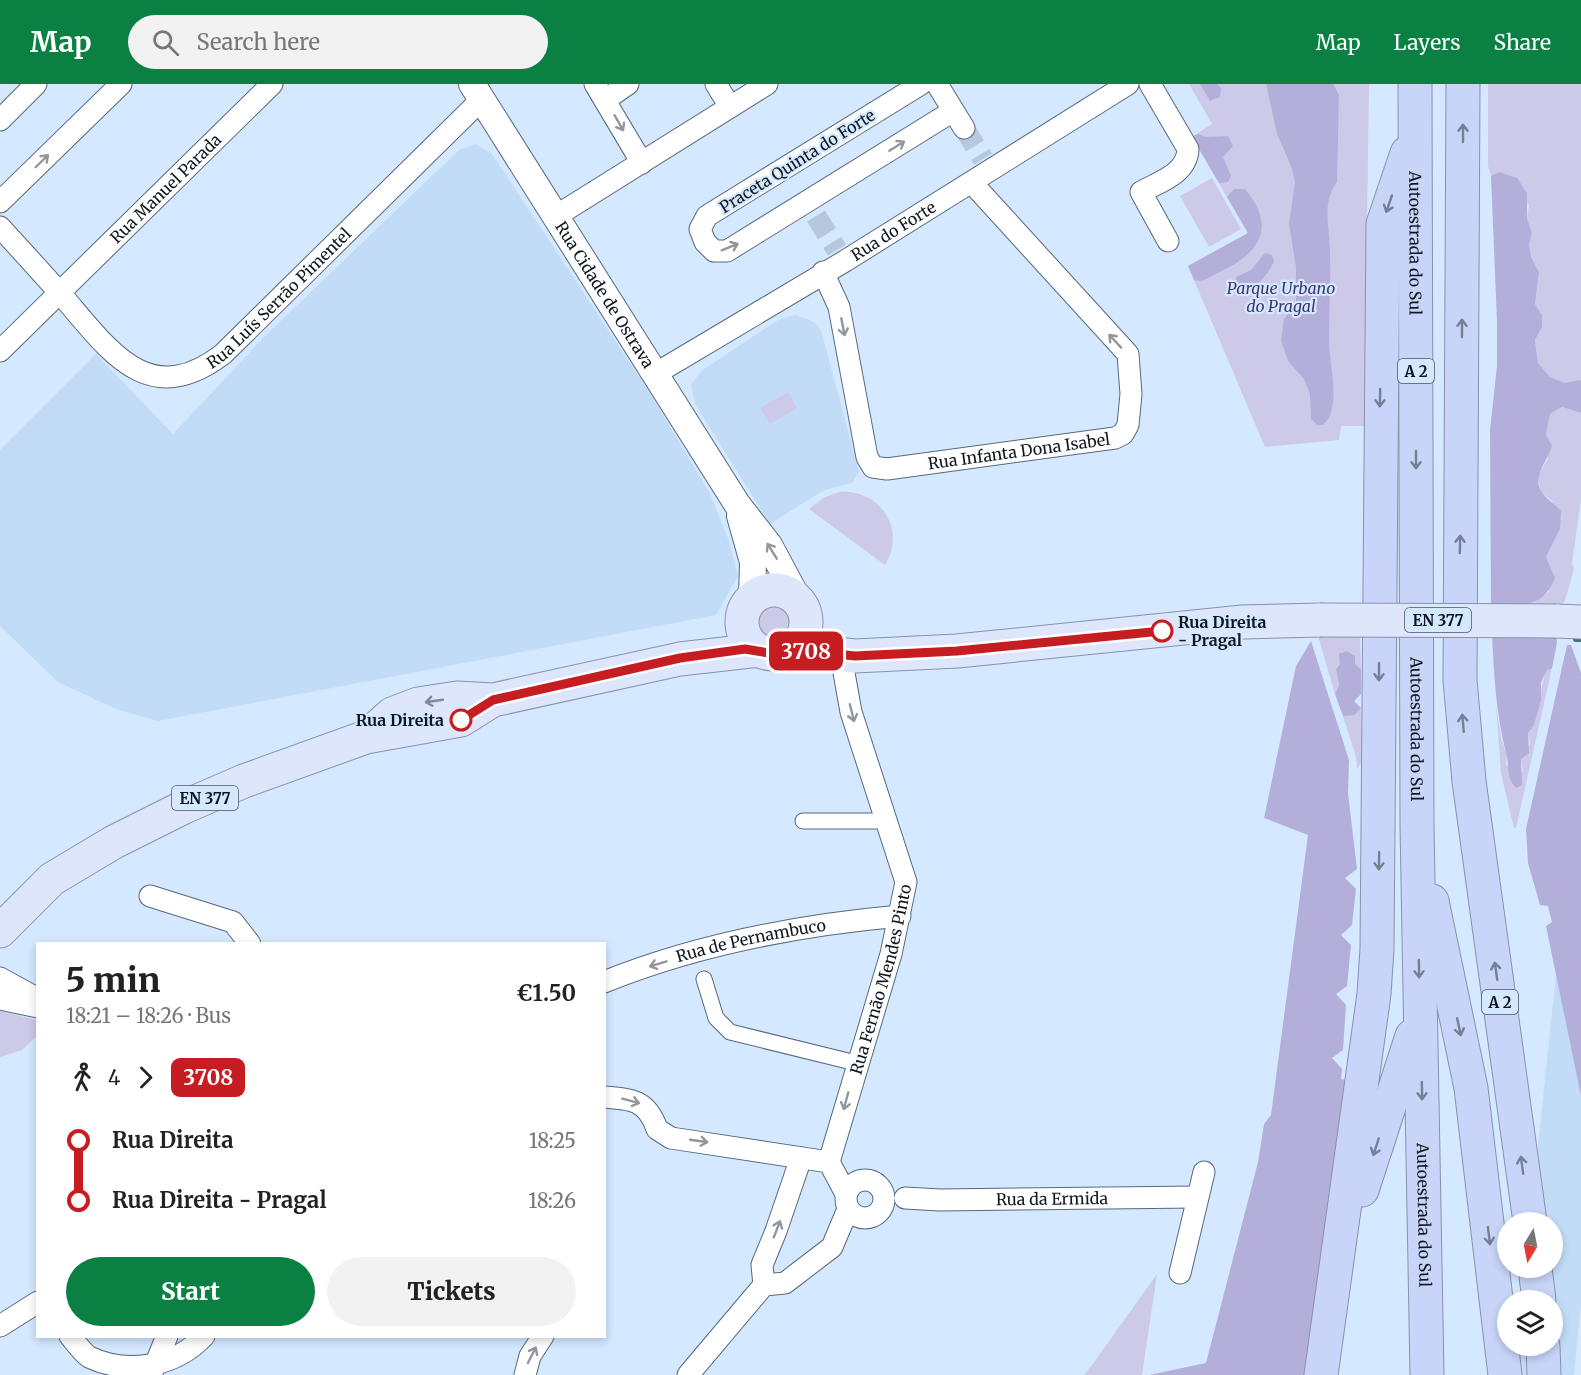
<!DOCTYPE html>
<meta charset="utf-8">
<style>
:root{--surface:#fff;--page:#f2f2f2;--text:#222;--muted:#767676;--accent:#0b8043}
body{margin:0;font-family:Merriweather,serif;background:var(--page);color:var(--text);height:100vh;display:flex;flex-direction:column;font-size:22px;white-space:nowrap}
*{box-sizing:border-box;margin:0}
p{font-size:20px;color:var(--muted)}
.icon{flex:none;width:33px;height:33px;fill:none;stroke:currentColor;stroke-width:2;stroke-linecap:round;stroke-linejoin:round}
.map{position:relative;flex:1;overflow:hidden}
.panel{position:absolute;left:36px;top:858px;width:570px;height:396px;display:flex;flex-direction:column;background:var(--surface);border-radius:0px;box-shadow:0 3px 9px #0003}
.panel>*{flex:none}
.badge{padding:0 12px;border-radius:9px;font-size:21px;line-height:39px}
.needle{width:39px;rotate:190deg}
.fabs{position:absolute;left:1497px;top:1128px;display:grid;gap:12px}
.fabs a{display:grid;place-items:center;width:66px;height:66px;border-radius:50%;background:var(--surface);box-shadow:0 3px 9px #0003;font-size:30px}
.map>.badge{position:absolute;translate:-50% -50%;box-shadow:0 0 0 3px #fff}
.legs{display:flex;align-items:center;gap:9px;height:66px;padding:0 30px;font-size:20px}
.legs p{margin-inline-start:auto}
.head{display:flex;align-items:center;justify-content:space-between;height:102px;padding:0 30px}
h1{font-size:33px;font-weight:800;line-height:45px}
.primary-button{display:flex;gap:12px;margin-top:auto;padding:12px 30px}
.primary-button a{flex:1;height:69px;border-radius:36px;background:var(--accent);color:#fff;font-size:24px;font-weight:800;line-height:69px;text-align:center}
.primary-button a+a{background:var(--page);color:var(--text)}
ul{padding:0 30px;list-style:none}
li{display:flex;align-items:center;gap:21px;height:60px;font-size:22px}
li i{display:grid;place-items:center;width:9px;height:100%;margin:0 8px;background:currentColor}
li i::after{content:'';width:15px;height:15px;margin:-8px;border:4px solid;border-radius:50%;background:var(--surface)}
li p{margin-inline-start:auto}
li:first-child i{background:linear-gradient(#0000 50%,currentColor 0)}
li:last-child i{background:linear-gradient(currentColor 50%,#0000 0)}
header{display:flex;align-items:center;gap:36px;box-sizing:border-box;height:84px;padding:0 30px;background:var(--accent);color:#fff}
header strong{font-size:28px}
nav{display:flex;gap:33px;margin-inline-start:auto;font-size:21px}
.search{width:420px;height:54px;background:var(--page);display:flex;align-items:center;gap:15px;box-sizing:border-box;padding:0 21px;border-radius:33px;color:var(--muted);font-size:22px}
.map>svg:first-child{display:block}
.built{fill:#c2dcf8}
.green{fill:#cdcae9}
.forest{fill:#b3afda}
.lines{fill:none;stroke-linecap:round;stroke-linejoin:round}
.stream{stroke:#47707a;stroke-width:6}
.minor-tunnel{stroke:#b6c8dd;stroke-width:21;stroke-dasharray:21 10;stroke-linecap:butt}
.pedestrian-casing{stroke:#57687c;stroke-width:17}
.minor-casing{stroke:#57687c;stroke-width:23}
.tertiary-casing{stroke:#57687c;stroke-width:28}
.primary-casing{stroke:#8792ac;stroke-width:35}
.motorway-casing{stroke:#8792ac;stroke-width:35}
.pedestrian{stroke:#fff;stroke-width:15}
.minor{stroke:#fff;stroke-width:21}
.tertiary{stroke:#fff;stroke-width:26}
.primary{stroke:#dee6fb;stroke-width:33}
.motorway{stroke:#c8d5f9;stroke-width:33}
.primary-bridge-casing{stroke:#8792ac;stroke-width:35;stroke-linecap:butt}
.primary-bridge{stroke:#dee6fb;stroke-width:33}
.oneway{stroke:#93969a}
.oneway2{stroke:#757f96}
.oneway3{stroke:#818898}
.line-1-casing{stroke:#fff;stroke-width:14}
.line-1{stroke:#c61d23;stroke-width:9}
.stop-1-dot{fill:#fff;stroke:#c61d23;stroke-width:3}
.labels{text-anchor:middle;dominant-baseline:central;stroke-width:4.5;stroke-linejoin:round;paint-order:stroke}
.shield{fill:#d4e8ff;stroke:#4a5562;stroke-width:1.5}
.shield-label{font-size:15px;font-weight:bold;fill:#0f161e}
.street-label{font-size:16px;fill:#0f161e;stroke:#d4e8ff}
.park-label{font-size:16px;font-style:italic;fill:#41376e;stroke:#d4e8ff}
.stop-label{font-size:16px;font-weight:bold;fill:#0f161e;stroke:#d4e8ff;text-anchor:start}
</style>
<header>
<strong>Map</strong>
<div class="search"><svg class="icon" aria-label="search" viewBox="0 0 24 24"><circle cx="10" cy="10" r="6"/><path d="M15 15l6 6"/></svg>Search here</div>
<nav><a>Map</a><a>Layers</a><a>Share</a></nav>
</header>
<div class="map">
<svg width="1581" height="1291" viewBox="0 0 1581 1291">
<rect width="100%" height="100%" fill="#d4e8ff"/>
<path class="built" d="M 476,60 L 492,70 L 651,311 L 710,410 L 729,457 L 738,492 L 716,531 L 158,637 L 116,625 L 58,598 L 0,542 L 0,366 L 96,270 L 173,350 L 266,251 L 459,66 Z
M 795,231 L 814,238 L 821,246 L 859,388 L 852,399 L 824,406 L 770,440 L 695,320 L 691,301 L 701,287 L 778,236 Z
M 1581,652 L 1581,1220 L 1574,1291 L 1515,1291 L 1517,1262 L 1552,1262 L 1552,1216 L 1522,1216 L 1525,1184 L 1552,1184 L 1552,1138 L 1530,1138 Z"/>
<path class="green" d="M 1189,0 L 1369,0 L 1364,342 L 1341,342 L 1339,356 L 1265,363 L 1188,182 L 1248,149 L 1192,53 L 1212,40 Z
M 1488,0 L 1581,0 L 1581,296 L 1564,300 L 1550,293 L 1538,279 L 1535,256 L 1542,243 L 1542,231 L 1535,220 L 1539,188 L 1531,173 L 1529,160 L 1532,149 L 1527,134 L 1529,121 L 1499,88 L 1491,92 L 1488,82 Z
M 1212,94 L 1241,145 L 1209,163 L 1180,112 Z
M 788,308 L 797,324 L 770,340 L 760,324 Z
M 1562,323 L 1581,329 L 1581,415 L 1572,479 L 1574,485 L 1565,517 L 1561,521 L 1531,521 L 1549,508 L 1550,487 L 1546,473 L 1560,445 L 1552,417 L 1540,407 L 1538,391 L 1548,375 L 1546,351 L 1550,330 Z
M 839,408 C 880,405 907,445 885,481 L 809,425 L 823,414 Z
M755 537a18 18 0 1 1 36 0a18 18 0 1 1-36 0Z
M 1360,551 L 1361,585 L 1354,579 L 1340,580 L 1336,585 L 1339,601 L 1335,610 L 1318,552 Z
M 1552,584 L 1516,744 L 1514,744 L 1501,690 L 1496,621 L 1501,655 L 1507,671 L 1506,681 L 1523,688 L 1521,675 L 1530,660 L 1528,649 C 1542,631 1538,605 1547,585 Z
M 1361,624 L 1361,679 L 1357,685 L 1356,673 L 1343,632 Z
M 0,927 L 37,936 L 38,951 L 22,966 L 0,973 Z
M 1157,1190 L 1142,1291 L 1084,1291 L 1095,1277 Z"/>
<path class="forest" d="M 1200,0 L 1217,0 L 1221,4 L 1220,13 L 1210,17 Z
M 1266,0 L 1333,0 L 1339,11 L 1337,98 C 1321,119 1330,144 1330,169 C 1331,198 1329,227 1329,256 C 1329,280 1339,311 1329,334 C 1328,335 1324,340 1323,341 L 1317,341 L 1311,335 L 1310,310 L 1304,295 L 1288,277 L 1281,256 L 1284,235 L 1296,219 L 1296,183 L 1289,140 L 1295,98 L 1291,82 L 1277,50 Z
M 1198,50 L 1206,53 L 1228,52 L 1233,62 L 1223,73 L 1231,92 L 1228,98 L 1219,99 L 1192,53 Z
M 1499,88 L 1517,94 L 1527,109 L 1527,134 L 1532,149 L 1529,160 L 1531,173 L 1539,188 L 1535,220 L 1542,231 L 1542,243 L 1535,256 L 1538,279 L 1550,293 L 1564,299 L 1581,296 L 1581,329 L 1562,323 L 1550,330 L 1546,351 L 1552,362 C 1548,376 1532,393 1541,407 C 1545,414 1556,421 1561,427 L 1560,445 L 1546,473 L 1555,494 C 1542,526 1521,521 1491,521 L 1490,346 L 1497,282 L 1497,238 L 1491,92 Z
M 1234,105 L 1245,105 C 1277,143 1260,169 1220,188 C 1210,192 1205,199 1194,196 L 1188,182 L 1248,149 L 1227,113 Z
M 1265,169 L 1272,171 L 1274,178 C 1267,191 1253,212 1237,202 L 1236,193 L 1251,186 Z
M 1492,551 L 1556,552 L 1557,559 L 1552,584 L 1547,586 L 1541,598 L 1541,616 L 1534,641 L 1528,649 L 1529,669 L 1521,675 L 1522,701 L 1516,704 C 1505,692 1510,682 1506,669 C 1496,630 1494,591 1492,551 Z
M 1311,557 L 1349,676 L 1348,709 L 1357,785 L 1345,794 L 1356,805 L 1352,841 L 1341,851 L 1351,861 L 1347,902 L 1336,910 L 1346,921 L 1343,966 L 1332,974 L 1342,985 L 1341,995 L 1346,996 L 1307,1291 L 1149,1291 L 1206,1279 L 1258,1078 L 1264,1040 L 1271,1031 L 1308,751 L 1264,734 L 1296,582 Z
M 1567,561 L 1571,561 L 1581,589 L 1581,1012 L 1546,842 L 1552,838 L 1548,822 L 1540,821 L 1528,779 L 1526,745 Z
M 1347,567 L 1355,572 L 1355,580 L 1361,585 L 1361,610 L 1354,617 L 1361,624 L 1354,631 L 1343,632 L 1335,610 L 1339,601 L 1336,585 L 1340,580 L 1339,570 Z"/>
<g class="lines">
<path class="stream" d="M 1576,555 L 1581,555"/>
<path class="minor-tunnel" d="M 964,44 L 983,75
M 816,132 L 837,166"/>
<g class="pedestrian-casing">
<path id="pedestrian" d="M 803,737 L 888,737
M 704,895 L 716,934 L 730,948 L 856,979"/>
</g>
<g class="minor-casing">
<g id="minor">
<path d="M 595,0 L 642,79"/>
<path d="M 716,0 L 730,23"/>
<path d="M 921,0 L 707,132 L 700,145 L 705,158 L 714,167 L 727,167 L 953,27"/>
<path d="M 937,0 L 964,44"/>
<path d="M 1150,0 L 1188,65 C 1187,90 1159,98 1141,108 L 1168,157"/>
<path d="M 605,16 L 628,0"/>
<path d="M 0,36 L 36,0"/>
<path d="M 0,118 L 121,0"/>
<path d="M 556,132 L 767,0"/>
<path id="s1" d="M 0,143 C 22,167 44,191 65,215 C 111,269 150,326 223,270 L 482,15"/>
<path id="s2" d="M 823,188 L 839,223 L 867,373 L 873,383 L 887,385 L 1115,354 L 1123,350 L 1128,341 L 1131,310 L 1128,270 L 972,99"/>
<path id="s3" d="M 0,267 L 272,0"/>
<path id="s4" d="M 655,290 L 845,177 L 1128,0"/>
<path d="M 150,812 L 233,838 L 250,860"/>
<path d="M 0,894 L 38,915"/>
<path id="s5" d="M 604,898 C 698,860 800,841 900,832"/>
<path d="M 0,915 L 38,923"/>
<path d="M 604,1013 C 632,1015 647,1016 657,1045 L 671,1054 L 829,1078 L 846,1110"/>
<path id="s6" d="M 829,1078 L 891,870 L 906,798 L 851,628 L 841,572"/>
<circle cx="865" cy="1115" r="19"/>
<path id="s7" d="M 905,1114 L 940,1116 L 1197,1113"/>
<path d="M 1180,1189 L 1204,1088"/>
<path d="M 764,1201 L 762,1181 L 776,1147 L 801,1074"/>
<path d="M 0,1242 L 38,1218"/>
<path d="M 70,1252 C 76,1259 82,1268 89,1273 C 127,1291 175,1283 204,1252"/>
<path d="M 153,1286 L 167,1252"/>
<path d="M 525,1291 L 530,1272 L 543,1252"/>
<path d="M 688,1291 L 764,1201 L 785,1199 L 832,1163 L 848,1125"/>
</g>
</g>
<g class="tertiary-casing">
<g id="tertiary">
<path id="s8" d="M 472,0 L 737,420 L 769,461 L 800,519"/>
<path d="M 740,432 L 753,478 L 752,514"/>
</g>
</g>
<g class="primary-casing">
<path id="primary" d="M742 538a32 32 0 1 1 64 0a32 32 0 1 1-64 0Z
M 1556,537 L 1581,538
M 790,565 L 855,572 L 957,567 L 1243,538 L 1320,536
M 374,646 L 392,630 L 418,620 L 457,614 L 493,616 L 680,575 L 759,566
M 0,847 L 52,795 L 114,758 L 184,723 L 244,697 L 366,653 L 461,636 L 493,616"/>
</g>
<g class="motorway-casing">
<g id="motorway">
<path id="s9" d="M 1415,0 L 1417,742 L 1427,1291"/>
<path d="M 1463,0 L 1460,596 L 1469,697 L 1530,1138"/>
<path d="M 1432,817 L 1471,1004 L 1505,1291"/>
<path d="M 1362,1106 L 1412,952"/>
<path d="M 1535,1184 L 1539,1216"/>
<path d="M 1543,1262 L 1544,1291"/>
<path d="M 1321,1291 L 1374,910 L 1377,865 L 1383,140 L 1407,69"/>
</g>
</g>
<use href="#pedestrian" class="pedestrian"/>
<use href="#minor" class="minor"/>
<use href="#tertiary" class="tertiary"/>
<use href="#primary" class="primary"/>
<use href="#motorway" class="motorway"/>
<g class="primary-bridge-casing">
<path id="primary-bridge" d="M 1320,536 L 1556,537"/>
</g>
<use href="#primary-bridge" class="primary-bridge"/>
</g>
<defs><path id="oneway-shaft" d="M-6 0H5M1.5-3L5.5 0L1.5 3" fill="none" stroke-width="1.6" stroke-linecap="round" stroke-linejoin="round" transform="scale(1.5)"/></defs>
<g class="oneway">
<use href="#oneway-shaft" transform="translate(619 39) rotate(60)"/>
<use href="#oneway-shaft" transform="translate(897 62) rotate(-32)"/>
<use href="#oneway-shaft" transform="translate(42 77) rotate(-44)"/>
<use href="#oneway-shaft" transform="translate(730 163) rotate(-22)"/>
<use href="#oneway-shaft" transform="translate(843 243) rotate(79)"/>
<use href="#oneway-shaft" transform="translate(1115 257) rotate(-133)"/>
<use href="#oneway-shaft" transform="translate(772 467) rotate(-122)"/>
<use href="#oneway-shaft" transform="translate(852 629) rotate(76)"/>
<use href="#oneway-shaft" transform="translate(658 880) rotate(163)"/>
<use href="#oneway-shaft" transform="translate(631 1017) rotate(15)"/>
<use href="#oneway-shaft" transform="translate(846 1017) rotate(105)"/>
<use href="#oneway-shaft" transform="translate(699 1057) rotate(8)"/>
<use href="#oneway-shaft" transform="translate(777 1145) rotate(-69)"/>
<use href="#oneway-shaft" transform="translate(532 1271) rotate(-63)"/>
</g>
<g class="oneway2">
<use href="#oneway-shaft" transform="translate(1463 49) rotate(-90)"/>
<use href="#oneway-shaft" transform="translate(1389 120) rotate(109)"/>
<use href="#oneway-shaft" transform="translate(1462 244) rotate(-90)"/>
<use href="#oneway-shaft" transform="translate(1380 314) rotate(91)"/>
<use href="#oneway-shaft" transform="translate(1416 376) rotate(90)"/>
<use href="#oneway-shaft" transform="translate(1460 460) rotate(-89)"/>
<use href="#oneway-shaft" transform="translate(1379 588) rotate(90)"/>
<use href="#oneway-shaft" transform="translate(1463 639) rotate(-95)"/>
<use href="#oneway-shaft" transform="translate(1379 777) rotate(91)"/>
<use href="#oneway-shaft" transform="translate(1419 885) rotate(89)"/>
<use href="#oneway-shaft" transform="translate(1496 887) rotate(-98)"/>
<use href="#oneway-shaft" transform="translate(1459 943) rotate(78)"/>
<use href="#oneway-shaft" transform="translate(1422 1007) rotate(89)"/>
<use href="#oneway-shaft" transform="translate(1376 1063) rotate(108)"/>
<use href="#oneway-shaft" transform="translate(1522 1081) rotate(-98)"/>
<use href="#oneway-shaft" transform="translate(1489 1152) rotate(83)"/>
</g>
<use class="oneway3" href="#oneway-shaft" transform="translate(434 617) rotate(172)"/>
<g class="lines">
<g class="line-1-casing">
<path id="line-1" d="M 461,636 L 493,616 L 680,574 L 745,565 L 769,569 L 790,565 L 855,572 L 957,567 L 1162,547"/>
</g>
<use href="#line-1" class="line-1"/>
</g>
<g class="stop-1-dot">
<circle cx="1162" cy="547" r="10"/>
<circle cx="461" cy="636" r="10"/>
</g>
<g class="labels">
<g class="shield">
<rect x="1398" y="275" width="36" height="24" rx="4.5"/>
<rect x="1405" y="524" width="66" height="24" rx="4.5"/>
<rect x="172" y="702" width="66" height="24" rx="4.5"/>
<rect x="1482" y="906" width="36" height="24" rx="4.5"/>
</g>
<g class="shield-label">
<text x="1416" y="287">A 2</text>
<text x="1438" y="536">EN 377</text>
<text x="205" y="714">EN 377</text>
<text x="1500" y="918">A 2</text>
</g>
<g class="street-label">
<text transform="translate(797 77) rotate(-32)">Praceta Quinta do Forte</text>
<text stroke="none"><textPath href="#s3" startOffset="232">Rua Manuel Parada</textPath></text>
<text stroke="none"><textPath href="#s4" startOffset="278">Rua do Forte</textPath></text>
<text stroke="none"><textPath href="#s9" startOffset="159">Autoestrada do Sul</textPath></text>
<text stroke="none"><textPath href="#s8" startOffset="249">Rua Cidade de Ostrava</textPath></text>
<text stroke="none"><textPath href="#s1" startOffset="370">Rua Luís Serrão Pimentel</textPath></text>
<text stroke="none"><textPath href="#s2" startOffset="350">Rua Infanta Dona Isabel</textPath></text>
<text stroke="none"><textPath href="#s9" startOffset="645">Autoestrada do Sul</textPath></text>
<text stroke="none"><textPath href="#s5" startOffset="153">Rua de Pernambuco</textPath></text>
<text stroke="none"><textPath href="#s6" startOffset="190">Rua Fernão Mendes Pinto</textPath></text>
<text stroke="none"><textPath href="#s7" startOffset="147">Rua da Ermida</textPath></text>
<text stroke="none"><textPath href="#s9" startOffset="1131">Autoestrada do Sul</textPath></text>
</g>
<g class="park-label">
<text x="1281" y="204">Parque Urbano<tspan x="1281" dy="18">do Pragal</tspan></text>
</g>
<g class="stop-label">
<text x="1178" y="538">Rua Direita<tspan x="1178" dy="18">- Pragal</tspan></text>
<text x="444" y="636" text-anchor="end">Rua Direita</text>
</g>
</g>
</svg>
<div class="fabs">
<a><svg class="needle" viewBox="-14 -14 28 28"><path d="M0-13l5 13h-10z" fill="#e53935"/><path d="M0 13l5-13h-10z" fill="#767676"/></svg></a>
<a><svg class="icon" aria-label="layers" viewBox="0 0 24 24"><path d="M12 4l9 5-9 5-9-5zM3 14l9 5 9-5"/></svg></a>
</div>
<b class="badge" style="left:806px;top:567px;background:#c61d23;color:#fff">3708</b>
<section class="panel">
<div class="head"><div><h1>5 min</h1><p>18:21 – 18:26 · Bus</p></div><b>€1.50</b></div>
<div class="legs"><svg class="icon" aria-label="walk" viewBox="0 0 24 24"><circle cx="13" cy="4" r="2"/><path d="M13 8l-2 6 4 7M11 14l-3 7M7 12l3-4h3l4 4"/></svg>4<svg class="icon" aria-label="forward" viewBox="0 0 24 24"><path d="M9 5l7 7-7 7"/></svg><b class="badge" style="background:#c61d23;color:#fff">3708</b></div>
<ul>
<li><i style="color:#c61d23"></i><b>Rua Direita</b><p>18:25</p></li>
<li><i style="color:#c61d23"></i><b>Rua Direita - Pragal</b><p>18:26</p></li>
</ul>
<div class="primary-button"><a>Start</a><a>Tickets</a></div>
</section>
</div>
